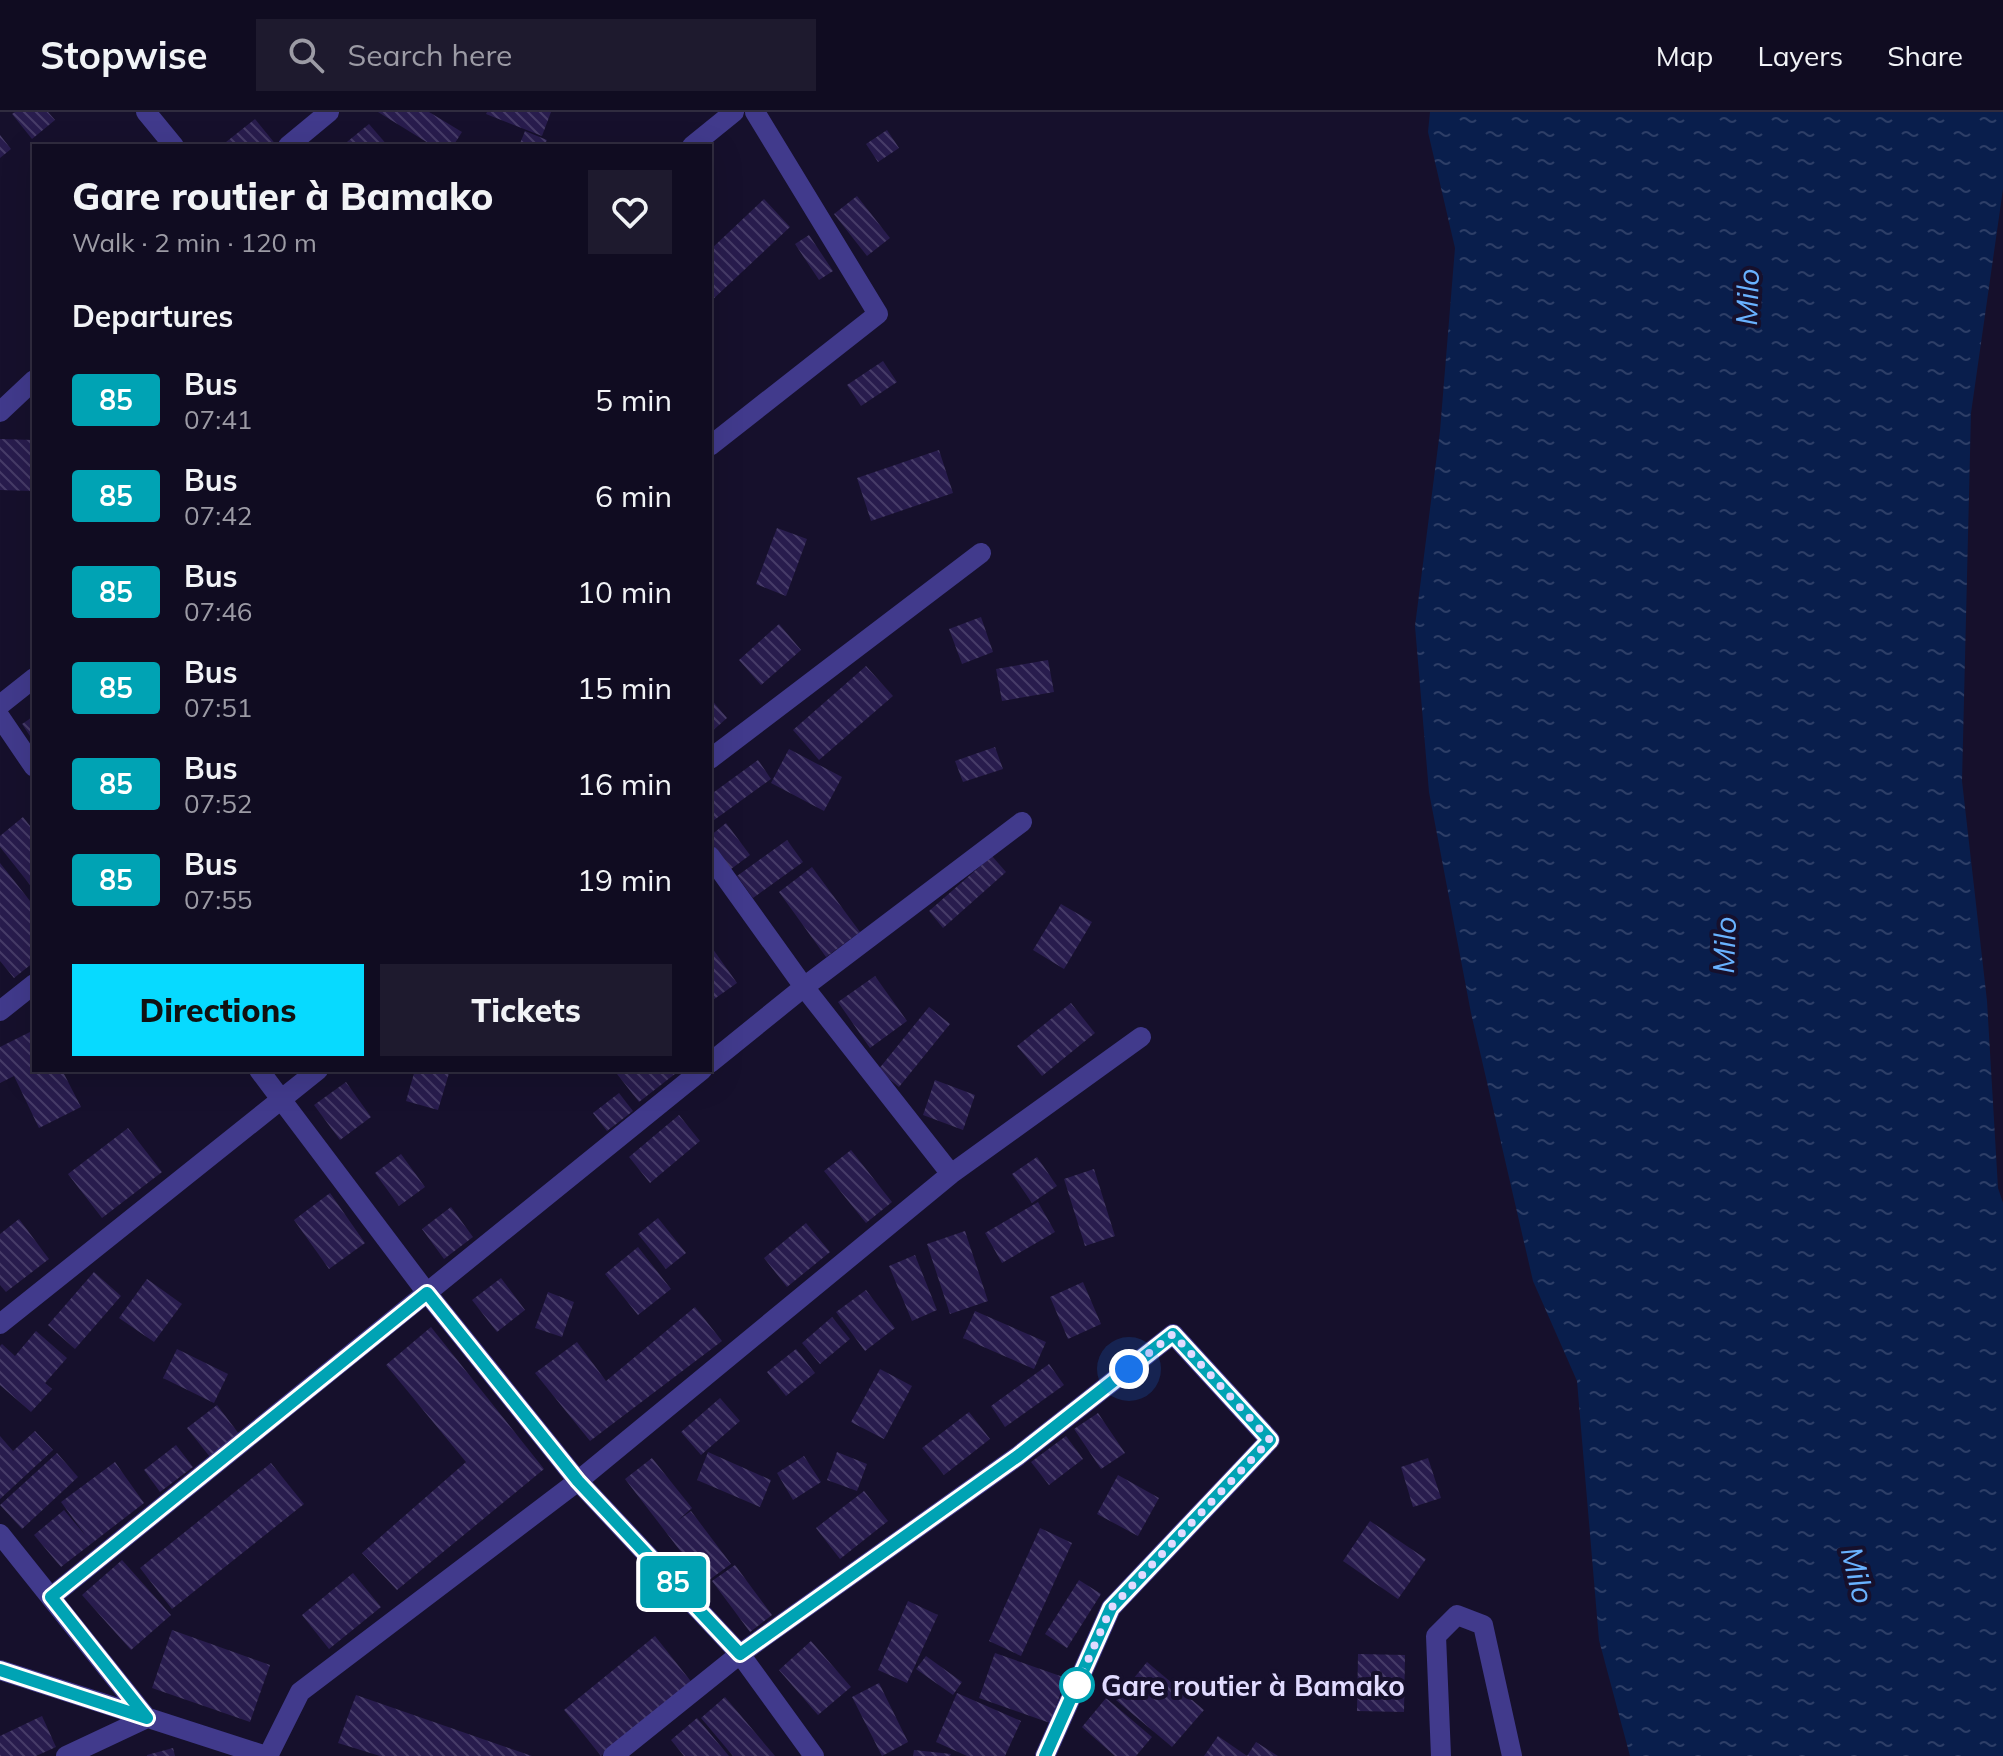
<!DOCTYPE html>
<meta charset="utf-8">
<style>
:root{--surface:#100c21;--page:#1e1a2e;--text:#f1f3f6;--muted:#9c9ba5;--line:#302c3f;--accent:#07daff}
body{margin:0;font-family:Mulish,sans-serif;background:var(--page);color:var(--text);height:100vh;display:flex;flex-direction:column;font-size:30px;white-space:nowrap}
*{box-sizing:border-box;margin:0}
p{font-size:26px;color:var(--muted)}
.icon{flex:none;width:44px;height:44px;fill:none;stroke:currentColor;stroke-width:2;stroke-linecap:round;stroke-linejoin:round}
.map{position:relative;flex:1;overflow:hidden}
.side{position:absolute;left:32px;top:32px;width:680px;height:928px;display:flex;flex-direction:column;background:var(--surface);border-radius:0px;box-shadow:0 8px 32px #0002,0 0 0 2px var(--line)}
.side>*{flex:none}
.badge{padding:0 16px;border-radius:6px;font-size:28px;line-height:52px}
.you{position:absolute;width:40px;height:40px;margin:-20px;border:6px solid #fff;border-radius:50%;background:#1a73e8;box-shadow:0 0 0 12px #1a73e833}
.map>.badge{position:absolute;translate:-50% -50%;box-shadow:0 0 0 4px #fff}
h2{padding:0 40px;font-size:30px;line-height:72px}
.round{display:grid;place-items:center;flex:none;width:84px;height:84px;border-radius:0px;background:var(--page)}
.headline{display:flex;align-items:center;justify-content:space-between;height:136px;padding:0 40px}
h1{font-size:38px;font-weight:800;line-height:60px}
.primary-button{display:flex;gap:16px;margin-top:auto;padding:16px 40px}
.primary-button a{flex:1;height:92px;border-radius:0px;background:var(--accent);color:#111;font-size:32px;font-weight:800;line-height:92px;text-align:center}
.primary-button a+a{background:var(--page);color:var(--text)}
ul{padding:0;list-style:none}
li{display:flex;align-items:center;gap:24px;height:96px;padding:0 40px}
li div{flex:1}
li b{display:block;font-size:30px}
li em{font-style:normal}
li .badge{min-width:88px;font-weight:700;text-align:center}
header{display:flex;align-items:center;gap:48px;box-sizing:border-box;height:112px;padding:0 40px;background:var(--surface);border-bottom:2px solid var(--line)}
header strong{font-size:38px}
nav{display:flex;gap:44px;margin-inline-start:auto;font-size:28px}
.search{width:560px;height:72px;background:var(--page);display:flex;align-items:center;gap:20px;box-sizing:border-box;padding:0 28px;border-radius:0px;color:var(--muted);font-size:30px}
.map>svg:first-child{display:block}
.water{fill:url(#water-ripples)}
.building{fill:url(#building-back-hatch)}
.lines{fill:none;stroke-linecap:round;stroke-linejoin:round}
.minor{stroke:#413a8c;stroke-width:20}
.line-casing{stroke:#fff;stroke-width:18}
.line{stroke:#00a3b4;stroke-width:12}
.walk{stroke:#e1dbff;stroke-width:8;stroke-dasharray:0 14.4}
.stop-dot{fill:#fff;stroke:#00a3b4;stroke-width:4}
.labels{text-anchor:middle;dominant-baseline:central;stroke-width:8;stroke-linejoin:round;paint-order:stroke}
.stop-label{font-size:28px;font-weight:bold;fill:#e1dbff;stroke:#16102c;text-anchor:start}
.water-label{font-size:30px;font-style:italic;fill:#69b2ff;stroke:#16102c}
</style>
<header>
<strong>Stopwise</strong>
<div class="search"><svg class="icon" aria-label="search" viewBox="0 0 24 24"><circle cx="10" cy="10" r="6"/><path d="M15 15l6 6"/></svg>Search here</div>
<nav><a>Map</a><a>Layers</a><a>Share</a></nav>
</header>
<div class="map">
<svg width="2003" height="1644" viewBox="0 0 2003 1644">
<defs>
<pattern id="water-ripples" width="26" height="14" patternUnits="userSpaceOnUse" patternTransform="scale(2)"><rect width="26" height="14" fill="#091e4c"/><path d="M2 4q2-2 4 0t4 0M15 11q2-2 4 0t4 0" fill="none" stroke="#2d3e67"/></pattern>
<pattern id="building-back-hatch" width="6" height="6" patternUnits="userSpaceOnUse" patternTransform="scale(2)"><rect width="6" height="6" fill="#281c4d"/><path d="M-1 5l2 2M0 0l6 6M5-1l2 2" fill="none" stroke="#473c68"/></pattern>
</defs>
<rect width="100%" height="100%" fill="#16102c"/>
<path class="water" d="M 1430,0 L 2003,0 L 2003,77 L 1971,301 L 1962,669 L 1987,889 L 1998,1076 L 2003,1091 L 2003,1644 L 1630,1644 L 1599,1528 L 1577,1269 L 1533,1169 L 1471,901 L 1429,680 L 1415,514 L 1440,319 L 1455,136 L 1428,20 Z"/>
<path class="building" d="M 15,0 L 48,0 L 55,8 L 32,27 L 12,2 Z
M 378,0 L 429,0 L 462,20 L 453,34 L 433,34 Z
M 487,0 L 551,0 L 542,24 L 486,2 Z
M 255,7 L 277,34 L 221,34 Z
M 369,12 L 388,34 L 342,34 Z
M 887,18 L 899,36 L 878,50 L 866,32 Z
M 525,19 L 547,28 L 544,34 L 519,34 Z
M 0,23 L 11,37 L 0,46 Z
M 857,84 L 890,126 L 867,144 L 834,102 Z
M 764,87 L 790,115 L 710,190 L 710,138 Z
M 809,123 L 833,159 L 819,168 L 795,132 Z
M 883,249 L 897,270 L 861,294 L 847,273 Z
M 0,327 L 34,328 L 34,379 L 0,378 Z
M 939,338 L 953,381 L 871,409 L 857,366 Z
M 777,416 L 807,427 L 786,484 L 756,472 Z
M 981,505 L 993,540 L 962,552 L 949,517 Z
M 779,512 L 801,538 L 761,573 L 739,548 Z
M 1048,548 L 1054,580 L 1002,589 L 996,557 Z
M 866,554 L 893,584 L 819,648 L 793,618 Z
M 710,586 L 727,606 L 710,621 Z
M 34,604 L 34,630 L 22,612 Z
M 995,635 L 1003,657 L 963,670 L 955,649 Z
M 789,637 L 842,665 L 824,699 L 771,671 Z
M 758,648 L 771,667 L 710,711 L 710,683 Z
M 23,705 L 34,719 L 34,778 L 0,735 L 0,724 Z
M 726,711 L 750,743 L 731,757 L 710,729 L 710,724 Z
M 787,728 L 803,750 L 753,786 L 737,764 Z
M 992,744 L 1006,760 L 943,816 L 929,799 Z
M 0,751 L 34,794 L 34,850 L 14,866 L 0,849 Z
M 812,755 L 860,820 L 826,845 L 779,780 Z
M 1061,792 L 1092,810 L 1064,857 L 1033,838 Z
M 710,833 L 737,871 L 710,890 Z
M 875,864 L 907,909 L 870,936 L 838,890 Z
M 1071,891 L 1095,921 L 1042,964 L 1017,934 Z
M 929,895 L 950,912 L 899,975 L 878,958 Z
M 34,918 L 34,958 L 62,958 L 81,995 L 39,1016 L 14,964 L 0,971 L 0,935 Z
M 415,958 L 450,958 L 438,998 L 406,989 Z
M 622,958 L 680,958 L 639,990 L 617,962 Z
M 935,968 L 975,983 L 963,1018 L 923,1003 Z
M 346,970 L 371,1005 L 340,1028 L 314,993 Z
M 619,981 L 633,999 L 607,1019 L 593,1001 Z
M 679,1003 L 700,1029 L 650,1071 L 629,1045 Z
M 128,1016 L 162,1060 L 102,1106 L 68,1062 Z
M 851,1038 L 892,1090 L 866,1111 L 824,1059 Z
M 401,1042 L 425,1075 L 399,1094 L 375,1061 Z
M 1037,1045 L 1057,1074 L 1032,1091 L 1012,1062 Z
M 1094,1057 L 1115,1124 L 1085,1134 L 1064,1067 Z
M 330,1081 L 365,1131 L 329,1157 L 294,1108 Z
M 1038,1090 L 1055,1120 L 1002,1151 L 985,1121 Z
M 451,1095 L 473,1125 L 444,1147 L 422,1117 Z
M 658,1106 L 686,1141 L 666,1157 L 638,1122 Z
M 19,1107 L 49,1147 L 6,1180 L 0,1173 L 0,1122 Z
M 806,1111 L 830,1140 L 787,1175 L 764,1146 Z
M 965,1119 L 988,1189 L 950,1202 L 927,1132 Z
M 638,1135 L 671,1177 L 638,1203 L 605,1162 Z
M 915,1143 L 937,1198 L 912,1209 L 889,1154 Z
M 94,1160 L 121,1184 L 75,1237 L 48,1213 Z
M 501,1166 L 525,1198 L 497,1220 L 472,1188 Z
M 147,1167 L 182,1192 L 154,1230 L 119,1206 Z
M 1083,1170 L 1101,1212 L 1068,1227 L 1050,1185 Z
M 866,1178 L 895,1216 L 865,1239 L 836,1200 Z
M 548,1180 L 574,1190 L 562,1225 L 535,1216 Z
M 695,1195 L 722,1229 L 590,1329 L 535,1261 L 577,1230 L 606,1269 Z
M 975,1199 L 1046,1230 L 1034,1257 L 963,1226 Z
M 832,1205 L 850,1227 L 820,1252 L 802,1231 Z
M 431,1215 L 544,1357 L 397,1478 L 362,1441 L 466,1350 L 386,1253 Z
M 36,1219 L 67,1246 L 45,1271 L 52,1277 L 31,1300 L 0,1273 L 0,1234 L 2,1232 L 15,1244 Z
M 177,1237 L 228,1262 L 214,1291 L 163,1266 Z
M 796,1237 L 815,1261 L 786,1284 L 767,1260 Z
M 1049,1252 L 1064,1273 L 1005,1315 L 991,1294 Z
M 880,1257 L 912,1274 L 884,1327 L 851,1310 Z
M 720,1286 L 740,1309 L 701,1343 L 681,1320 Z
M 217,1293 L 239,1322 L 210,1345 L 187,1316 Z
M 969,1300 L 990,1327 L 944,1363 L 922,1336 Z
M 1098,1301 L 1125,1341 L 1101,1357 L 1074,1317 Z
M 35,1319 L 53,1338 L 0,1387 L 0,1324 L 13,1339 Z
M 1066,1324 L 1083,1347 L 1049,1373 L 1031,1350 Z
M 176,1333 L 193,1355 L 160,1380 L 144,1358 Z
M 708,1340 L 771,1368 L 760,1395 L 697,1368 Z
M 837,1340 L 867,1352 L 857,1379 L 827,1368 Z
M 57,1341 L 78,1365 L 22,1417 L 0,1393 Z
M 804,1344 L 821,1370 L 793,1388 L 777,1361 Z
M 652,1346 L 692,1396 L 677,1409 L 691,1399 L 731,1452 L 705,1471 L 625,1367 Z
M 1428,1346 L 1441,1386 L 1413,1395 L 1401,1355 Z
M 115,1350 L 144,1391 L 61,1455 L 34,1423 L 64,1398 L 86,1424 L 61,1390 Z
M 271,1351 L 304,1392 L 172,1497 L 140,1456 Z
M 1118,1363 L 1159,1386 L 1138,1424 L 1097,1402 Z
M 864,1379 L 888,1409 L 840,1447 L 816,1416 Z
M 1370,1409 L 1426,1447 L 1398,1487 L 1343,1449 Z
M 1040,1416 L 1072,1431 L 1021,1544 L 989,1529 Z
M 122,1448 L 171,1503 L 131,1538 L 82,1483 Z
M 735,1453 L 772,1503 L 750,1520 L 712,1469 Z
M 353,1461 L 381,1495 L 329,1537 L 302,1503 Z
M 1079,1468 L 1101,1482 L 1067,1536 L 1045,1522 Z
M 908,1489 L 938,1503 L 907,1571 L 878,1558 Z
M 172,1518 L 270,1553 L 250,1610 L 152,1576 Z
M 655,1524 L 693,1572 L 601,1644 L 564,1598 Z
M 811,1529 L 851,1575 L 818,1603 L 779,1558 Z
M 995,1541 L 1066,1566 L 1050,1611 L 979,1586 Z
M 1358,1542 L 1405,1543 L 1404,1600 L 1357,1599 Z
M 926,1544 L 962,1570 L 953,1583 L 916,1557 Z
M 1147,1550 L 1204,1598 L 1172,1635 L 1116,1588 Z
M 879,1571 L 908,1630 L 882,1644 L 852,1585 Z
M 957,1581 L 1021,1609 L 1005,1644 L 967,1644 L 936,1630 Z
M 356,1583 L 532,1644 L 380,1644 L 338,1631 Z
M 725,1585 L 775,1644 L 733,1644 L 701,1606 Z
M 1106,1586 L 1152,1625 L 1136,1644 L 1115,1644 L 1082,1615 Z
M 42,1604 L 56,1635 L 36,1644 L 0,1644 L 0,1624 Z
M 697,1606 L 729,1644 L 684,1644 L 671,1628 Z
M 1218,1624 L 1247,1644 L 1204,1644 Z
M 1256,1630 L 1278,1644 L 1247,1644 Z
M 173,1636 L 175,1644 L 147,1644 L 147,1643 Z
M 914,1638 L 951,1642 L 950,1644 L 913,1644 Z"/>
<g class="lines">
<path class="minor" d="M 146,0 L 174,34
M 288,34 L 329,0
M 692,34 L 734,0
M 0,300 L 34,268
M 710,334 L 878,202 L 755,0
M 0,593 L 34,566
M 0,605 L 34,655
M 710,647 L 981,441
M 710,744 L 804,875 L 951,1062
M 0,899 L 34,872
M 710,951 L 804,875 L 1022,710
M 259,958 L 427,1181 L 578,1369 L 740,1542 L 814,1644
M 0,1212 L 318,958
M 0,1422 L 147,1606 L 66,1644
M 51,1485 L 702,958
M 0,1558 L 266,1644
M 268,1644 L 300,1580 L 578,1369 L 951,1062 L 1141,925
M 613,1644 L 740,1542 L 1018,1344 L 1173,1222 L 1270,1328 L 1111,1496 L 1045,1644
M 1441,1644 L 1436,1524 L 1457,1503 L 1483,1513 L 1512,1644"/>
</g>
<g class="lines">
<g class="line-casing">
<path id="line" d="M 0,1558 L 147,1606 L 51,1485 L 427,1181 L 578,1369 L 740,1542 L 1018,1344 L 1173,1222 L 1270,1328 L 1111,1496 L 1045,1644"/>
</g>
<use href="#line" class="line"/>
<path class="walk" d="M 1077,1573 L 1111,1496 L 1270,1328 L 1173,1222 L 1129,1257"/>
</g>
<circle class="stop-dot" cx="1077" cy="1573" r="16"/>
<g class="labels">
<g class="stop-label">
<text x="1101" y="1573">Gare routier à Bamako</text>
</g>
<g class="water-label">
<text transform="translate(1747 185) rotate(-88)">Milo</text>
<text transform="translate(1724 833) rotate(-88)">Milo</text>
<text transform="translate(1858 1463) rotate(76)">Milo</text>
</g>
</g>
</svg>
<div class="you" style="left:1129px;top:1257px"></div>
<b class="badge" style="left:673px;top:1470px;background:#00a3b4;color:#fff">85</b>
<section class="side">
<div class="headline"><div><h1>Gare routier à Bamako</h1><p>Walk · 2 min · 120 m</p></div><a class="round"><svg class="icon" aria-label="heart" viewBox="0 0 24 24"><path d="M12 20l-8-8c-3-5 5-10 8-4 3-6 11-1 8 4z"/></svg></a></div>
<h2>Departures</h2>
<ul>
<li><span class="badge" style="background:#00a3b4;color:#fff">85</span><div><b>Bus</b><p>07:41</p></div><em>5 min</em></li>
<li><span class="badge" style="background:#00a3b4;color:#fff">85</span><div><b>Bus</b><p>07:42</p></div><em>6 min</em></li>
<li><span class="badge" style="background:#00a3b4;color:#fff">85</span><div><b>Bus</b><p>07:46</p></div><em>10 min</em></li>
<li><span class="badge" style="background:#00a3b4;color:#fff">85</span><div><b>Bus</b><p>07:51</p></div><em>15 min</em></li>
<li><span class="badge" style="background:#00a3b4;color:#fff">85</span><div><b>Bus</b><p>07:52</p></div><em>16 min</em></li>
<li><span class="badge" style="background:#00a3b4;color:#fff">85</span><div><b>Bus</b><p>07:55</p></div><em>19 min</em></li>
</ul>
<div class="primary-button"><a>Directions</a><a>Tickets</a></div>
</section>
</div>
